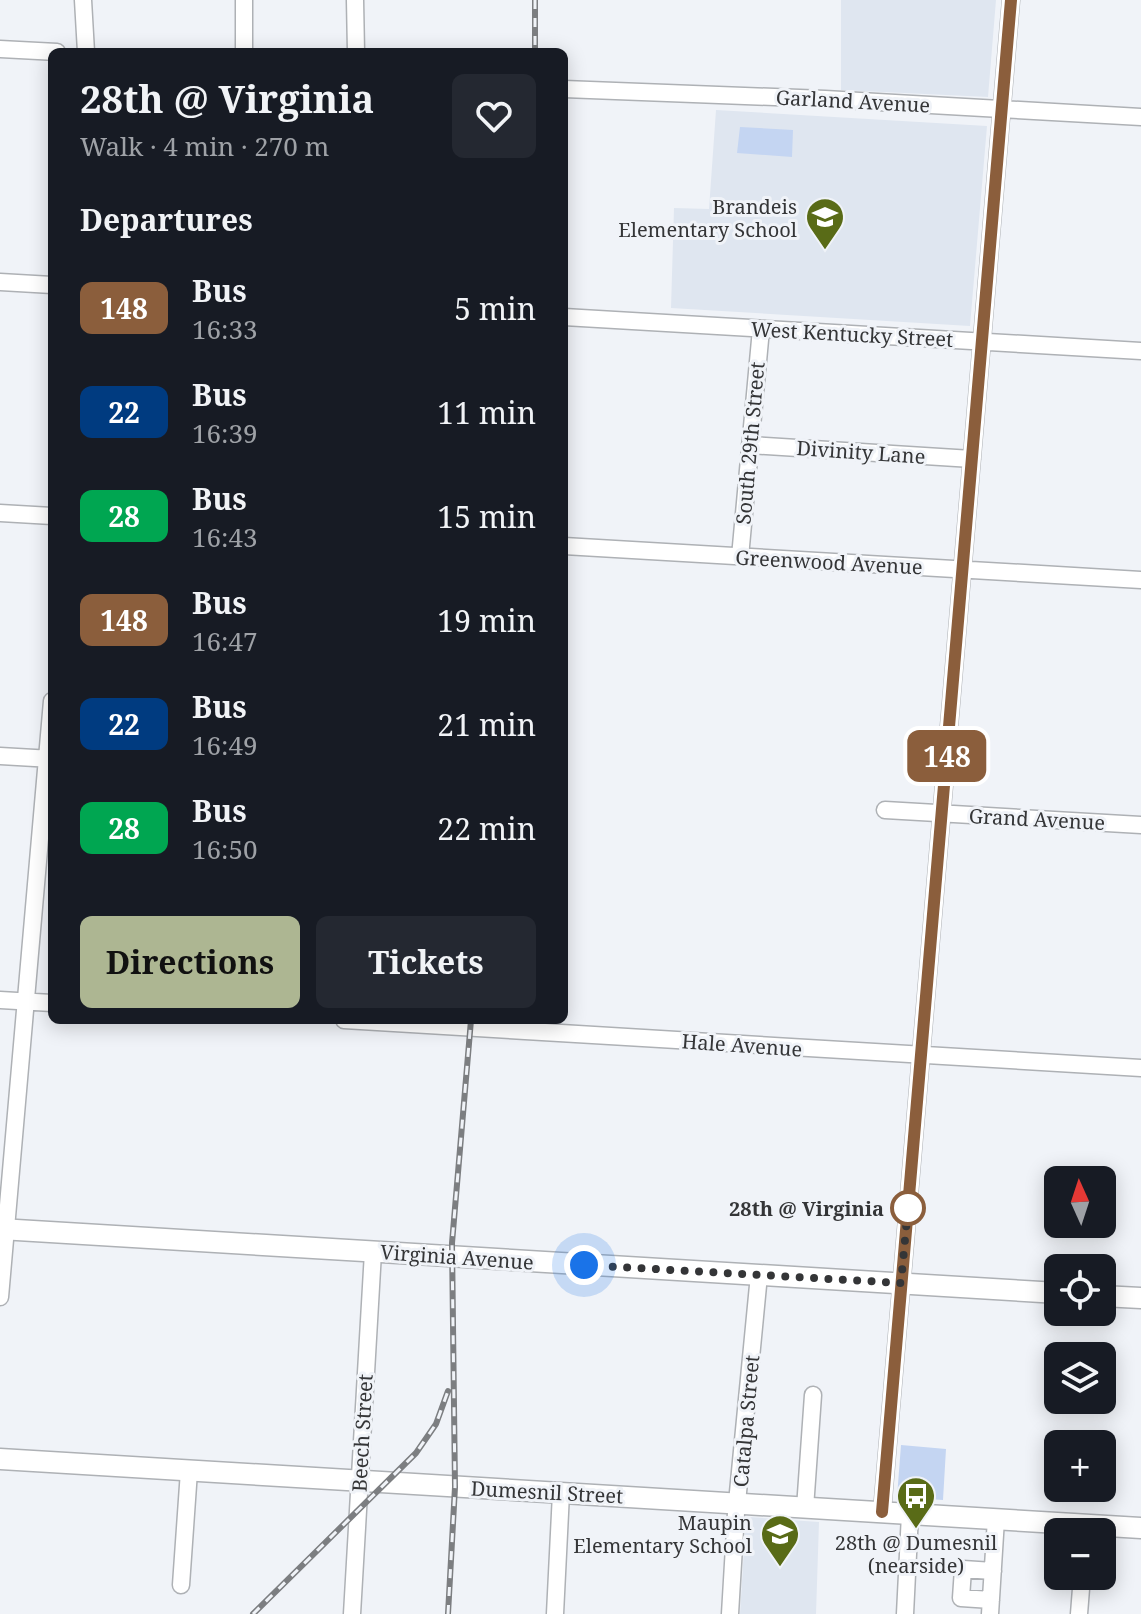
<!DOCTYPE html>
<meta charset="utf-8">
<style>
:root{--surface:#171b24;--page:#242831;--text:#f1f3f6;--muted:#9ea1a6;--accent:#adb692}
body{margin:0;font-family:"Noto Serif",serif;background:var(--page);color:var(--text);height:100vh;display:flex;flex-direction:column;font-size:30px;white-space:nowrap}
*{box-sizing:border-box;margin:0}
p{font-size:26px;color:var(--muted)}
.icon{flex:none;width:44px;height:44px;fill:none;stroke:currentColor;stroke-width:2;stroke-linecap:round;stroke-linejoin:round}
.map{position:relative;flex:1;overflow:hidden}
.drawer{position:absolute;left:48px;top:48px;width:520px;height:976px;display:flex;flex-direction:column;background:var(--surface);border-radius:12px;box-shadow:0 4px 20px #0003}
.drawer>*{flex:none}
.badge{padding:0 16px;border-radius:12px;font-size:28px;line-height:52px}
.needle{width:52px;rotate:357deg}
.controls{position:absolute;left:1044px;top:1166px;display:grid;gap:16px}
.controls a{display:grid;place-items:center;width:72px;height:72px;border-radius:12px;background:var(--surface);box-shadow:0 4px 20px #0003;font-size:40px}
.you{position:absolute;width:40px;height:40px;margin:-20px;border:6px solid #fff;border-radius:50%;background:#1a73e8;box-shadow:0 0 0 12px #1a73e833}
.map>.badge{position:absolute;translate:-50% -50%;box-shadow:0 0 0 4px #fff}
h2{padding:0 32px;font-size:30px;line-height:72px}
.round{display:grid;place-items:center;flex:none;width:84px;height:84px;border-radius:12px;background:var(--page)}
.overview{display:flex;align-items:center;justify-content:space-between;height:136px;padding:0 32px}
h1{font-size:38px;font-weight:700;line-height:60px}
.button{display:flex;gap:16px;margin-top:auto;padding:16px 32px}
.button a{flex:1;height:92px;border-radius:12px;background:var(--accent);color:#111;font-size:32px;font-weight:700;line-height:92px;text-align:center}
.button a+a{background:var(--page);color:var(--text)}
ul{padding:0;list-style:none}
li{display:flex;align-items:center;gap:24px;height:104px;padding:0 32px}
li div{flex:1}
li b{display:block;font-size:30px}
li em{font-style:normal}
li .badge{min-width:88px;font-weight:700;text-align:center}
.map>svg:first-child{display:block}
.built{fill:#dfe6f0}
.green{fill:#c4d5f2}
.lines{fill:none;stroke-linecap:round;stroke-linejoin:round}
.minor-casing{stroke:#aeb1b5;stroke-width:19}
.major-casing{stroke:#aeb1b5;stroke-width:23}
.minor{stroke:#fff;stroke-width:16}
.major{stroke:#fff;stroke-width:20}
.rail-casing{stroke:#7c7e81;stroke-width:6}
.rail{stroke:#f0f3f8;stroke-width:3;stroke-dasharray:9;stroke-linecap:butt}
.line-casing{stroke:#fff;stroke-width:18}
.line{stroke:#8b5e3c;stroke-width:12}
.walk{stroke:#343537;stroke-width:8;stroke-dasharray:0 14.4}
.stop-dot{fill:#fff;stroke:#8b5e3c;stroke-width:4}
.labels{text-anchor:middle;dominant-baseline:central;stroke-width:6;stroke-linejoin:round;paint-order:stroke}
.street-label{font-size:20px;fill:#343537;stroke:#f0f3f8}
.poi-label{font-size:20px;fill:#343537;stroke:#f0f3f8;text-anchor:end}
.stop-label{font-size:20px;font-weight:bold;fill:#343537;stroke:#f0f3f8;text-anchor:end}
</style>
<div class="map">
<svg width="1141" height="1614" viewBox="0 0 1141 1614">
<rect width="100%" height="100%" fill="#f0f3f8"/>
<path class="built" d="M 841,0 L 996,0 L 988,97 L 841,90 Z
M 716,110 L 987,126 L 970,326 L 671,308 L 674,208 L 709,209 Z
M 749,1517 L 819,1522 L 816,1614 L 740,1614 L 746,1518 Z"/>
<path class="green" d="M 740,127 L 793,130 L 792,157 L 737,153 Z
M 901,1445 L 946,1449 L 943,1500 L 897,1497 Z"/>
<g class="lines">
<g class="minor-casing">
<path id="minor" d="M 83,0 L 86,52
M 244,0 L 244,52
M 355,0 L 356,52
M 0,49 L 57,52
M 564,89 L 825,99 L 1141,117
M 0,282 L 52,285
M 564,317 L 1141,351
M 750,445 L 972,459
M 0,513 L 52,516
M 564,546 L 1141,580
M 740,557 L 761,329
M 0,756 L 52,759
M 885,810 L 1141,825
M 0,1000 L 52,1003
M 344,1020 L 1141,1068
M 0,1297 L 52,701
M 805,1508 L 813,1395
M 882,1512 L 1011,0
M 181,1585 L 189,1471
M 991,1600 L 961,1598 L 963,1569 L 993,1571
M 352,1614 L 373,1252
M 555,1614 L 561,1493
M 730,1614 L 736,1513 L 759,1275
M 905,1614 L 910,1514
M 990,1614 L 996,1519
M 1079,1614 L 1082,1576"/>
</g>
<g class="major-casing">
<path id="major" d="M 0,1229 L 1058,1293
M 1102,1296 L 1141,1298
M 0,1459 L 1141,1528"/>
</g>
<use href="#minor" class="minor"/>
<use href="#major" class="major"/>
<g class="rail-casing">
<path id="rail" d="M 535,0 L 535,52
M 253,1614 L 416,1453 L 436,1424 L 448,1391
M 448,1614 L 455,1487 L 452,1243 L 471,1020"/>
</g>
<use href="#rail" class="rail"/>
</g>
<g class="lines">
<g class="line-casing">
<path id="line" d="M 882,1512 L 1011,0"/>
</g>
<use href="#line" class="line"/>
<path class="walk" d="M 584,1265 L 901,1283 L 909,1196 L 908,1208"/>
</g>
<defs>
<g id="school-pin" transform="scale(2)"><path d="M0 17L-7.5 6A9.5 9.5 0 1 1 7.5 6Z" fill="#596b17" stroke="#f0f3f8"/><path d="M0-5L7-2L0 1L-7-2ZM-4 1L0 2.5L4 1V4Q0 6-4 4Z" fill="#fff"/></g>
<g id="bus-pin" transform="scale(2)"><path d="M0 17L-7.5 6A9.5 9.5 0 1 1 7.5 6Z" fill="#596b17" stroke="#f0f3f8"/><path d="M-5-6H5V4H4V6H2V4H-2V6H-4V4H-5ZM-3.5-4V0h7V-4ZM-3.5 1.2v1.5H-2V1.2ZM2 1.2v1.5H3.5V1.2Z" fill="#fff"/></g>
</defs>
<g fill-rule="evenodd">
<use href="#school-pin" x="825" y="217"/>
<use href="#bus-pin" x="916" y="1496"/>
<use href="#school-pin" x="780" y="1534"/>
</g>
<circle class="stop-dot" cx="908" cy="1208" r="16"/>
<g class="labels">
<g class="street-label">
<text transform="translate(853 101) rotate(3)">Garland Avenue</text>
<text transform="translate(852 334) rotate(3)">West Kentucky Street</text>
<text transform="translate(750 443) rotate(-85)">South 29th Street</text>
<text transform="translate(861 452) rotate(4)">Divinity Lane</text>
<text transform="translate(829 562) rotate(3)">Greenwood Avenue</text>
<text transform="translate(1037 819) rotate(3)">Grand Avenue</text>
<text transform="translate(742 1045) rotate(4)">Hale Avenue</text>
<text transform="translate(457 1257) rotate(4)">Virginia Avenue</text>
<text transform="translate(746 1421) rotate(-85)">Catalpa Street</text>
<text transform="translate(362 1433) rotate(-87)">Beech Street</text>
<text transform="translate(547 1492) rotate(3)">Dumesnil Street</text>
</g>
<g class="poi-label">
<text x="797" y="206">Brandeis<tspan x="797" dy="23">Elementary School</tspan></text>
<text x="752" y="1522">Maupin<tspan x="752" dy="23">Elementary School</tspan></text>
<text x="916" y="1542" text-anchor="middle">28th @ Dumesnil<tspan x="916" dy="23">(nearside)</tspan></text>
</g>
<g class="stop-label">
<text x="884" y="1208">28th @ Virginia</text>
</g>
</g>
</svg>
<div class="controls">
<a><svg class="needle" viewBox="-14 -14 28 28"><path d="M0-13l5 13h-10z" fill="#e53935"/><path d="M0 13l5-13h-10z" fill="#9ea1a6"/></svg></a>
<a><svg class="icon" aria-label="locate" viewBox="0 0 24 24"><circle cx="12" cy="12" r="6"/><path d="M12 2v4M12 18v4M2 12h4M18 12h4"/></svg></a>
<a><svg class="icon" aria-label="layers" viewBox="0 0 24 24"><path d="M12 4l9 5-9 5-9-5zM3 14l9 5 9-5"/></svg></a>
<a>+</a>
<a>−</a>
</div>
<div class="you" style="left:584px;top:1265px"></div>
<b class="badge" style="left:947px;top:756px;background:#8b5e3c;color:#fff">148</b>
<section class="drawer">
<div class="overview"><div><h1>28th @ Virginia</h1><p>Walk · 4 min · 270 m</p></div><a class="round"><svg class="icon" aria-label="heart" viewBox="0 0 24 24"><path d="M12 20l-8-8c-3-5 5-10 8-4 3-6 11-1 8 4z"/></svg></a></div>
<h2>Departures</h2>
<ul>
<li><span class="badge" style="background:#8b5e3c;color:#fff">148</span><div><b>Bus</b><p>16:33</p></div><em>5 min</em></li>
<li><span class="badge" style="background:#003b80;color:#fff">22</span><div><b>Bus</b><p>16:39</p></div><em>11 min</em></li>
<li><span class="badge" style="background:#00a651;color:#fff">28</span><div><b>Bus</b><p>16:43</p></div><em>15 min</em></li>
<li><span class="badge" style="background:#8b5e3c;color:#fff">148</span><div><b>Bus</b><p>16:47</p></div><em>19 min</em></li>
<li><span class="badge" style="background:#003b80;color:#fff">22</span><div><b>Bus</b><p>16:49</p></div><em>21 min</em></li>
<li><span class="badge" style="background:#00a651;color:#fff">28</span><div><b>Bus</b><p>16:50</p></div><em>22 min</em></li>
</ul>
<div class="button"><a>Directions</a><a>Tickets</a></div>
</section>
</div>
